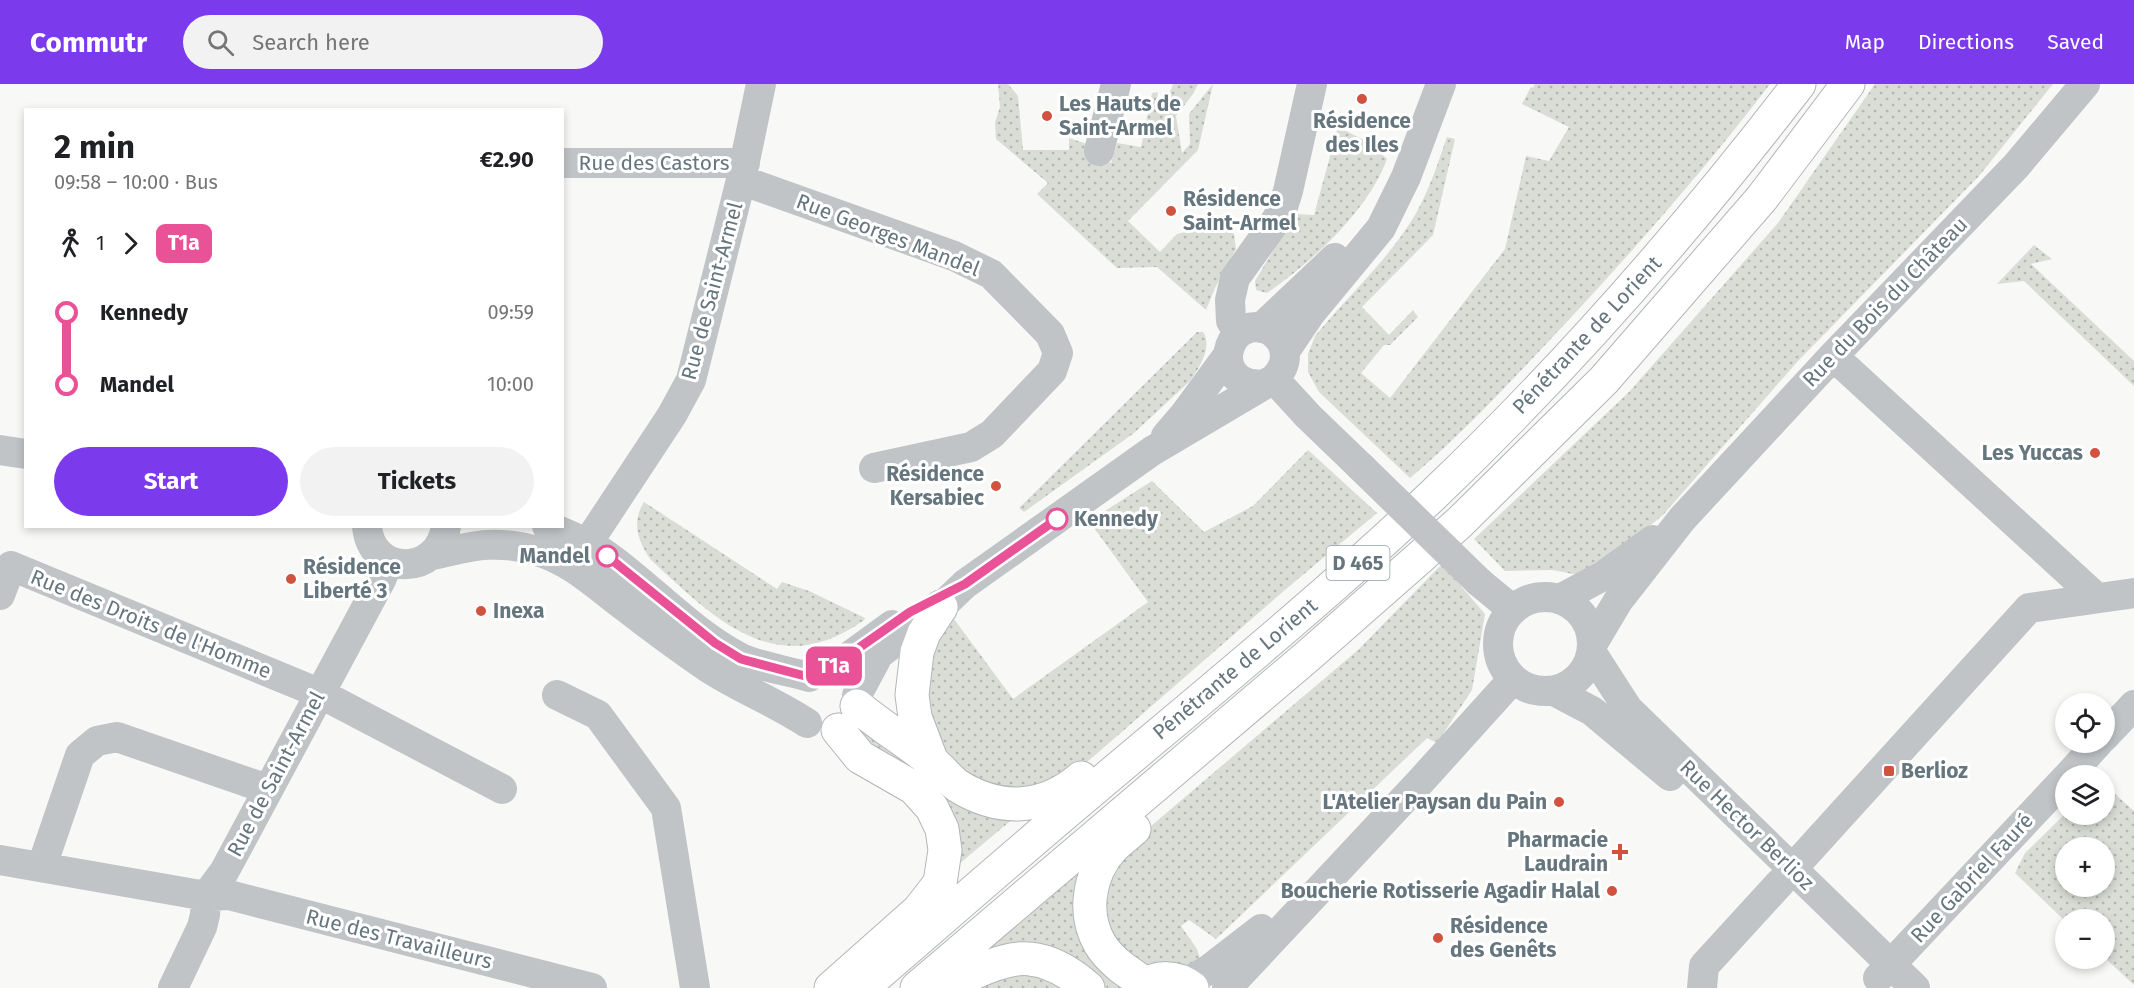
<!DOCTYPE html>
<meta charset="utf-8">
<style>
:root{--surface:#fff;--page:#f2f2f2;--text:#202124;--muted:#757577;--accent:#7c3aed}
body{margin:0;font-family:"Fira Sans",sans-serif;background:var(--page);color:var(--text);height:100vh;display:flex;flex-direction:column;font-size:22px;white-space:nowrap}
*{box-sizing:border-box;margin:0}
p{font-size:20px;color:var(--muted)}
.icon{flex:none;width:33px;height:33px;fill:none;stroke:currentColor;stroke-width:2;stroke-linecap:round;stroke-linejoin:round}
.map{position:relative;flex:1;overflow:hidden}
.drawer{position:absolute;left:24px;top:24px;width:540px;height:420px;display:flex;flex-direction:column;background:var(--surface);border-radius:0px;box-shadow:0 3px 9px #0003}
.drawer>*{flex:none}
.badge{padding:0 12px;border-radius:9px;font-size:21px;line-height:39px}
.controls{position:absolute;left:2055px;top:609px;display:grid;gap:12px}
.controls a{display:grid;place-items:center;width:60px;height:60px;border-radius:50%;background:var(--surface);box-shadow:0 3px 9px #0003;font-size:30px}
.map>.badge{position:absolute;translate:-50% -50%;box-shadow:0 0 0 3px #fff}
.legs{display:flex;align-items:center;gap:9px;height:66px;padding:0 30px;font-size:20px}
.legs p{margin-inline-start:auto}
.overview{display:flex;align-items:center;justify-content:space-between;height:102px;padding:0 30px}
h1{font-size:33px;font-weight:700;line-height:45px}
.action{display:flex;gap:12px;margin-top:auto;padding:12px 30px}
.action a{flex:1;height:69px;border-radius:36px;background:var(--accent);color:#fff;font-size:24px;font-weight:700;line-height:69px;text-align:center}
.action a+a{background:var(--page);color:var(--text)}
ul{padding:0 30px;list-style:none}
li{display:flex;align-items:center;gap:21px;height:72px;font-size:22px}
li i{display:grid;place-items:center;width:9px;height:100%;margin:0 8px;background:currentColor}
li i::after{content:'';width:15px;height:15px;margin:-8px;border:4px solid;border-radius:50%;background:var(--surface)}
li p{margin-inline-start:auto}
li:first-child i{background:linear-gradient(#0000 50%,currentColor 0)}
li:last-child i{background:linear-gradient(currentColor 50%,#0000 0)}
header{display:flex;align-items:center;gap:36px;box-sizing:border-box;height:84px;padding:0 30px;background:var(--accent);color:#fff}
header strong{font-size:28px}
nav{display:flex;gap:33px;margin-inline-start:auto;font-size:21px}
.search{width:420px;height:54px;background:var(--page);display:flex;align-items:center;gap:15px;box-sizing:border-box;padding:0 21px;border-radius:33px;color:var(--muted);font-size:22px}
.map>svg:first-child{display:block}
.grass{fill:url(#grass-dots);fill-rule:evenodd}
.lines{fill:none;stroke-linecap:round;stroke-linejoin:round}
.major-casing{stroke:#b2b7ba;stroke-width:35}
.highway-casing{stroke:#b2b6b9;stroke-width:35}
.minor{stroke:#c0c4c7;stroke-width:30}
.major{stroke:#fff;stroke-width:33}
.highway{stroke:#fff;stroke-width:33}
.minor-bridge{stroke:#c0c4c7;stroke-width:30}
.line-1-casing{stroke:#fff;stroke-width:14}
.line-1{stroke:#ea5297;stroke-width:9}
.poi-dot{fill:#d0523f;stroke:#fff;stroke-width:2}
.stop-1-dot{fill:#fff;stroke:#ea5297;stroke-width:3}
.labels{text-anchor:middle;dominant-baseline:central;stroke-width:6;stroke-linejoin:round;paint-order:stroke}
.shield{fill:#fff;stroke:#949fa5;stroke-width:1.5}
.shield-label{font-size:20px;font-weight:bold;fill:#66767e}
.poi-label{font-size:21px;font-weight:bold;fill:#66767e;stroke:#fff;text-anchor:start}
.street-label{font-size:21px;fill:#66767e;stroke:#fff}
.stop-label{font-size:21px;font-weight:bold;fill:#66767e;stroke:#fff;text-anchor:start}
</style>
<header>
<strong>Commutr</strong>
<div class="search"><svg class="icon" aria-label="search" viewBox="0 0 24 24"><circle cx="10" cy="10" r="6"/><path d="M15 15l6 6"/></svg>Search here</div>
<nav><a>Map</a><a>Directions</a><a>Saved</a></nav>
</header>
<div class="map">
<svg width="2134" height="904" viewBox="0 0 2134 904">
<defs>
<pattern id="grass-dots" width="8" height="8" patternUnits="userSpaceOnUse" patternTransform="scale(1.5)"><rect width="8" height="8" fill="#d9ddd6"/><path d="M2 2h.1M6 6h.1" fill="none" stroke="#b4b8b3" stroke-width="1.8" stroke-linecap="round"/></pattern>
</defs>
<rect width="100%" height="100%" fill="#f8f8f6"/>
<path class="grass" d="M 998,0 L 1008,0 L 1018,12 L 1023,66 L 1069,66 L 1069,54 L 1093,62 L 1090,73 L 1111,79 L 1117,59 L 1141,63 L 1152,9 L 1158,8 L 1156,25 L 1163,29 L 1173,0 L 1198,0 L 1193,10 L 1176,32 L 1182,69 L 1190,60 L 1189,30 L 1213,0 L 1198,66 L 1128,137 L 1160,168 L 1177,150 L 1202,144 L 1223,141 L 1234,150 L 1236,165 L 1215,204 L 1206,226 L 1157,183 L 1117,184 L 1037,110 L 1048,99 L 996,55 L 995,39 L 1000,23 Z
M 1535,0 L 1770,0 C 1705,85 1635,165 1562,243 C 1513,295 1465,348 1410,394 L 1319,308 L 1308,288 L 1308,270 L 1315,252 C 1348,212 1389,175 1415,131 C 1429,107 1438,79 1447,53 L 1455,55 L 1433,151 L 1362,223 L 1389,251 L 1413,226 L 1418,233 L 1390,261 L 1384,261 L 1361,289 L 1390,314 L 1505,165 L 1526,72 L 1549,77 L 1569,43 L 1522,20 L 1531,3 L 1533,4 Z
M 1875,0 L 2053,0 L 1979,92 L 1798,277 L 1663,431 L 1588,493 L 1553,486 L 1505,487 L 1474,455 L 1629,308 L 1778,139 Z
M 1338,43 L 1366,57 L 1387,75 C 1368,127 1312,178 1267,209 L 1256,206 L 1255,197 L 1295,130 L 1314,131 Z
M 2034,161 L 2052,175 L 2031,180 L 2134,277 L 2134,302 L 2024,197 L 1997,200 Z
M 1197,248 L 1203,248 C 1213,262 1199,285 1190,297 L 1134,349 L 1024,428 L 1019,424 Z
M 1308,366 L 1377,429 L 1286,505 L 1093,673 L 1075,687 L 1032,709 L 981,703 L 945,674 L 924,631 L 933,553 L 953,527 L 956,533 L 954,535 L 1013,615 L 1148,518 L 1089,437 L 1152,397 L 1204,448 L 1253,422 Z
M 644,418 L 777,505 L 782,498 L 809,507 L 865,534 L 864,536 C 777,599 715,535 651,476 C 638,458 631,438 644,418 Z
M 1442,480 L 1485,530 L 1472,606 L 1437,659 L 1427,654 L 1216,855 L 1189,836 L 1181,842 L 1197,865 L 1203,884 L 1167,886 L 1134,879 L 1099,835 L 1101,803 L 1131,759 L 1358,566 Z
M 866,638 L 1014,734 L 953,785 L 951,753 L 855,650 Z
M 2105,701 L 2134,727 L 2134,901 L 2105,874 L 2104,836 L 2065,837 L 2015,789 L 2025,769 L 2065,730 L 2104,730 ZM 2066,764 L 2104,764 L 2104,802 L 2066,802 Z
M 1084,779 L 1127,904 L 1107,904 L 1074,876 L 973,873 Z
M 1031,888 L 1076,904 L 974,904 L 997,892 Z"/>
<g class="lines">
<g class="major-casing">
<path id="major" d="M 1141,904 C 1157,891 1177,892 1192,904"/>
</g>
<g class="highway-casing">
<path id="highway" d="M 857,622 C 881,642 907,658 931,677 C 941,684 948,695 958,702 C 1000,728 1044,726 1081,694
M 932,678 L 915,633 L 912,611 L 917,568 L 924,549 L 941,523
M 1134,745 C 1127,751 1119,757 1112,764 C 1089,790 1082,829 1100,860 C 1111,878 1129,889 1146,900
M 831,904 L 919,826 L 940,799 L 945,766 L 942,745 L 932,724 L 914,704 L 860,673 L 838,646
M 862,904 C 940,837 1017,769 1096,703 C 1210,607 1325,513 1433,411 C 1566,284 1687,146 1799,0
M 917,904 L 1309,571 L 1459,439 L 1604,296 L 1762,114 L 1848,0
M 948,904 C 966,890 1007,872 1030,875 C 1051,877 1072,890 1088,904"/>
</g>
<path class="minor" d="M 1099,67 L 1116,0
M 562,79 L 745,79
M 741,96 L 954,172 L 991,190 L 1050,250 L 1058,269 L 1052,287 L 992,350 L 971,363 L 874,384
M 1261,244 L 1335,174
M 1239,249 L 1231,237 L 1230,216 L 1235,194 L 1273,141 L 1282,126 L 1288,107 L 1312,0
M 1285,267 L 1310,230 L 1381,144 L 1406,93 L 1441,0
M 1833,272 L 2097,514
M 1274,295 L 1308,332 L 1361,383
M 1166,352 L 1184,331 L 1228,271
M 0,366 L 26,370
M 367,442 C 371,493 439,493 446,442
M 547,442 C 568,450 590,459 609,473 C 653,505 690,547 739,573 C 756,582 789,587 809,593
M 587,460 L 672,331 L 691,296 L 741,96 L 761,0
M 433,471 C 472,462 496,455 537,467 C 570,476 598,503 625,523 C 652,544 679,564 707,583 C 739,604 775,618 807,639
M 1479,498 L 1513,526
M 0,511 L 11,482 L 319,609 L 502,705
M1498 560a47 47 0 1 1 94 0a47 47 0 1 1-94 0Z
M 1560,515 L 1603,492 L 1653,456
M 1593,559 L 1618,517 L 1682,435 L 1833,272 L 2016,82 L 2085,0
M 1592,569 L 1628,625 L 1915,904
M 829,587 L 892,541
M 1554,607 L 1592,627 L 1670,692
M 557,611 L 598,631 L 666,724 L 695,904
M 857,611 L 879,570 L 941,523 L 965,500 L 1152,367 L 1274,295 C 1305,265 1263,225 1236,252 C 1231,258 1228,266 1228,274 C 1229,294 1247,303 1265,300
M 2104,653 L 2134,621
M 2068,692 L 2099,658
M 0,776 L 206,812 L 229,811 L 592,904
M 42,782 L 80,671 L 97,657 L 117,653 L 267,705
M 1793,784 L 2029,524 L 2134,509
M 1878,894 L 2066,694
M 1185,899 L 1208,886 L 1261,845
M 173,904 L 202,843 L 205,831 L 206,812 L 224,788 L 381,496 L 389,477
M 1227,904 L 1420,698 L 1513,595
M 1702,904 L 1704,882 L 1780,799"/>
<use href="#major" class="major"/>
<use href="#highway" class="highway"/>
<path class="minor-bridge" d="M 1361,383 L 1479,498"/>
</g>
<g class="lines">
<g class="line-1-casing">
<path id="line-1" d="M 607,472 L 715,559 L 741,575 L 809,593 L 819,588 L 829,587 L 843,575 L 910,528 L 965,500 L 1057,435"/>
</g>
<use href="#line-1" class="line-1"/>
</g>
<g class="poi-dot">
<circle cx="1362" cy="15" r="6"/>
<circle cx="1047" cy="32" r="6"/>
<circle cx="1171" cy="127" r="6"/>
<circle cx="2095" cy="369" r="6"/>
<circle cx="996" cy="402" r="6"/>
<circle cx="291" cy="495" r="6"/>
<circle cx="481" cy="527" r="6"/>
<rect x="1883" y="681" width="12" height="12" rx="3"/>
<circle cx="1559" cy="718" r="6"/>
<path d="M1617 759h6v6h6v6h-6v6h-6v-6h-6v-6h6z"/>
<circle cx="1612" cy="807" r="6"/>
<circle cx="1438" cy="854" r="6"/>
</g>
<g class="stop-1-dot">
<circle cx="1057" cy="435" r="10"/>
<circle cx="607" cy="472" r="10"/>
</g>
<g class="labels">
<rect class="shield" x="1326.5" y="462" width="63" height="34" rx="4.5"/>
<g class="shield-label">
<text x="1358" y="479">D 465</text>
</g>
<g class="poi-label">
<text x="1059" y="20">Les Hauts de<tspan x="1059" dy="24">Saint-Armel</tspan></text>
<text x="1362" y="37" text-anchor="middle">Résidence<tspan x="1362" dy="24">des Iles</tspan></text>
<text x="1183" y="115">Résidence<tspan x="1183" dy="24">Saint-Armel</tspan></text>
<text x="2083" y="369" text-anchor="end">Les Yuccas</text>
<text x="984" y="390" text-anchor="end">Résidence<tspan x="984" dy="24">Kersabiec</tspan></text>
<text x="303" y="483">Résidence<tspan x="303" dy="24">Liberté 3</tspan></text>
<text x="493" y="527">Inexa</text>
<text x="1901" y="687">Berlioz</text>
<text x="1547" y="718" text-anchor="end">L'Atelier Paysan du Pain</text>
<text x="1608" y="756" text-anchor="end">Pharmacie<tspan x="1608" dy="24">Laudrain</tspan></text>
<text x="1600" y="807" text-anchor="end">Boucherie Rotisserie Agadir Halal</text>
<text x="1450" y="842">Résidence<tspan x="1450" dy="24">des Genêts</tspan></text>
</g>
<g class="street-label">
<text x="654" y="79">Rue des Castors</text>
<text transform="translate(888 151) rotate(21)">Rue Georges Mandel</text>
<text transform="translate(712 207) rotate(-75)">Rue de Saint-Armel</text>
<text transform="translate(1885 218) rotate(-46)">Rue du Bois du Château</text>
<text transform="translate(1587 251) rotate(-47)">Pénétrante de Lorient</text>
<text transform="translate(151 540) rotate(22)">Rue des Droits de l'Homme</text>
<text transform="translate(1235 585) rotate(-40)">Pénétrante de Lorient</text>
<text transform="translate(276 690) rotate(-62)">Rue de Saint-Armel</text>
<text transform="translate(1747 741) rotate(44)">Rue Hector Berlioz</text>
<text transform="translate(1972 794) rotate(-47)">Rue Gabriel Fauré</text>
<text transform="translate(399 855) rotate(14)">Rue des Travailleurs</text>
</g>
<g class="stop-label">
<text x="1074" y="435">Kennedy</text>
<text x="590" y="472" text-anchor="end">Mandel</text>
</g>
</g>
</svg>
<div class="controls">
<a><svg class="icon" aria-label="locate" viewBox="0 0 24 24"><circle cx="12" cy="12" r="6"/><path d="M12 2v4M12 18v4M2 12h4M18 12h4"/></svg></a>
<a><svg class="icon" aria-label="layers" viewBox="0 0 24 24"><path d="M12 4l9 5-9 5-9-5zM3 14l9 5 9-5"/></svg></a>
<a>+</a>
<a>−</a>
</div>
<b class="badge" style="left:834px;top:582px;background:#ea5297;color:#fff">T1a</b>
<section class="drawer">
<div class="overview"><div><h1>2 min</h1><p>09:58 – 10:00 · Bus</p></div><b>€2.90</b></div>
<div class="legs"><svg class="icon" aria-label="walk" viewBox="0 0 24 24"><circle cx="13" cy="4" r="2"/><path d="M13 8l-2 6 4 7M11 14l-3 7M7 12l3-4h3l4 4"/></svg>1<svg class="icon" aria-label="forward" viewBox="0 0 24 24"><path d="M9 5l7 7-7 7"/></svg><b class="badge" style="background:#ea5297;color:#fff">T1a</b></div>
<ul>
<li><i style="color:#ea5297"></i><b>Kennedy</b><p>09:59</p></li>
<li><i style="color:#ea5297"></i><b>Mandel</b><p>10:00</p></li>
</ul>
<div class="action"><a>Start</a><a>Tickets</a></div>
</section>
</div>
